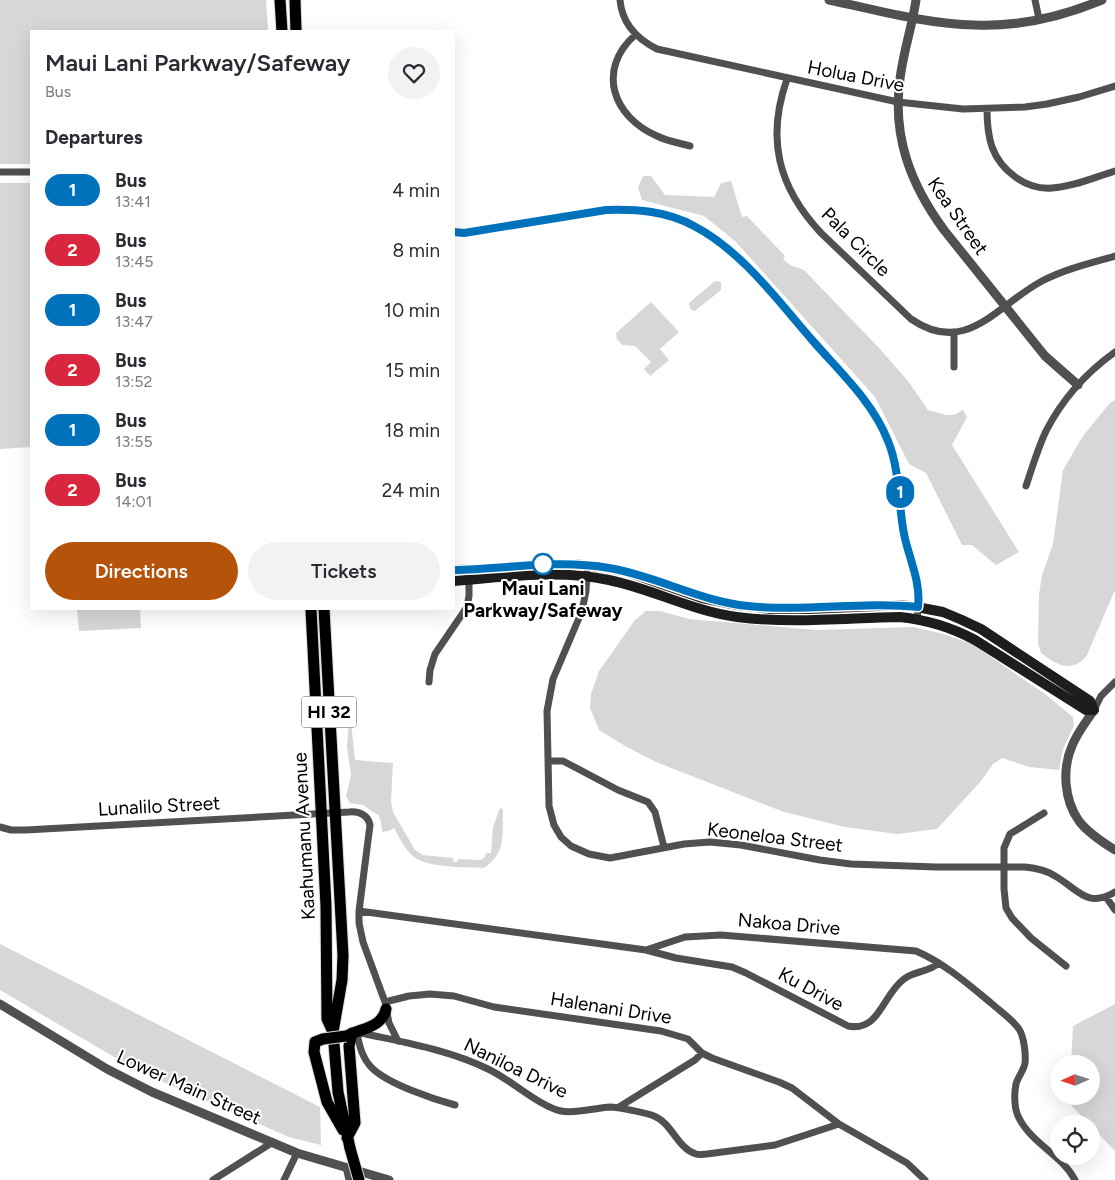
<!DOCTYPE html>
<style>
:root{--surface:#fff;--page:#f2f2f3;--text:#2b2b33;--muted:#7c7c81;--accent:#b45309}
body{margin:0;font-family:Figtree,sans-serif;background:var(--page);color:var(--text);height:100vh;display:flex;flex-direction:column;font-size:19px;white-space:nowrap}
*{box-sizing:border-box;margin:0}
p{font-size:16px;color:var(--muted)}
.icon{flex:none;width:28px;height:28px;fill:none;stroke:currentColor;stroke-width:2;stroke-linecap:round;stroke-linejoin:round}
.map{position:relative;flex:1;overflow:hidden}
.details{position:absolute;left:30px;top:30px;width:425px;height:580px;display:flex;flex-direction:column;background:var(--surface);border-radius:0px;box-shadow:0 5px 20px #0002}
.details>*{flex:none}
.badge{padding:0 10px;border-radius:16px;font-size:18px;line-height:32px}
.needle{width:32px;rotate:267deg}
.buttons{position:absolute;left:1050px;top:1055px;display:grid;gap:10px}
.buttons a{display:grid;place-items:center;width:50px;height:50px;border-radius:50%;background:var(--surface);box-shadow:0 5px 20px #0002;font-size:25px}
.map>.badge{position:absolute;translate:-50% -50%;box-shadow:0 0 0 2px #fff}
h2{padding:0 15px;font-size:19px;line-height:45px}
.round{display:grid;place-items:center;flex:none;width:52px;height:52px;border-radius:26px;background:var(--page)}
.overview{display:flex;align-items:center;justify-content:space-between;height:85px;padding:0 15px}
h1{font-size:24px;font-weight:600;line-height:38px}
.cta{display:flex;gap:10px;margin-top:auto;padding:10px 15px}
.cta a{flex:1;height:58px;border-radius:30px;background:var(--accent);color:#fff;font-size:20px;font-weight:600;line-height:58px;text-align:center}
.cta a+a{background:var(--page);color:var(--text)}
ul{padding:0;list-style:none}
li{display:flex;align-items:center;gap:15px;height:60px;padding:0 15px}
li div{flex:1}
li b{display:block;font-size:19px}
li em{font-style:normal}
li .badge{min-width:55px;font-weight:700;text-align:center}
.map>svg:first-child{display:block}
.green{fill:#d7d7d7}
.lines{fill:none;stroke-linecap:round;stroke-linejoin:round}
.primary-casing{stroke:#dbdbdb;stroke-width:13}
.minor{stroke:#505050;stroke-width:7}
.tertiary{stroke:#505050;stroke-width:9}
.secondary{stroke:#1d1d1d;stroke-width:10}
.primary{stroke:#000;stroke-width:11}
.primary-bridge-casing{stroke:#dbdbdb;stroke-width:13;stroke-linecap:butt}
.primary-bridge{stroke:#000;stroke-width:11}
.line-casing{stroke:#fff;stroke-width:11}
.line{stroke:#0072bc;stroke-width:8}
.stop-dot{fill:#fff;stroke:#0072bc;stroke-width:2.5}
.labels{text-anchor:middle;dominant-baseline:central;stroke-width:4;stroke-linejoin:round;paint-order:stroke}
.shield{fill:#fff;stroke:#4c4c4c;stroke-width:1}
.shield-label{font-size:18px;font-weight:bold;fill:#000}
.street-label{font-size:19px;fill:#000;stroke:#fff}
.stop-label{font-size:19px;font-weight:bold;fill:#000;stroke:#fff}
</style>
<div class="map">
<svg width="1115" height="1180" viewBox="0 0 1115 1180">
<rect width="100%" height="100%" fill="#fff"/>
<path class="green" d="M 0,0 L 266,0 L 268,31 L 31,31 L 31,164 L 0,164 Z
M 643,176 L 651,176 L 665,195 L 714,197 L 721,183 L 731,181 L 742,217 L 747,216 L 785,256 L 783,259 L 790,265 L 804,270 L 880,349 L 908,381 L 928,410 L 946,415 L 954,415 L 963,410 L 967,417 L 952,445 L 1019,552 L 996,565 L 972,545 L 962,545 L 926,473 L 909,464 L 875,397 L 735,241 L 704,216 L 642,200 L 638,188 Z
M 0,183 L 31,183 L 31,447 L 0,449 Z
M 715,281 L 721,282 L 721,290 L 695,311 L 690,309 L 689,303 Z
M 651,302 L 679,332 L 660,349 L 669,360 L 650,376 L 644,369 L 651,362 L 635,346 L 622,345 L 617,339 L 616,333 Z
M 1115,400 L 1115,590 L 1087,655 C 1073,674 1056,665 1041,653 L 1038,643 L 1039,595 L 1042,575 L 1053,544 L 1063,470 L 1083,436 L 1110,403 Z
M 77,609 L 140,609 L 141,628 L 79,631 Z
M 646,611 L 660,611 L 689,619 L 817,630 L 913,627 L 940,633 L 972,644 L 1045,694 L 1073,717 L 1074,726 L 1063,749 L 1059,770 L 1029,767 L 1002,758 L 993,764 L 981,781 L 937,829 L 897,834 L 845,827 L 784,812 L 656,762 L 625,746 L 599,730 L 590,708 L 591,694 L 599,671 L 635,620 Z
M 349,722 L 351,722 L 355,760 L 393,763 L 391,801 L 393,812 L 415,850 L 423,855 L 453,858 L 454,862 L 457,862 L 458,859 L 480,860 L 484,858 L 486,853 L 491,853 L 493,827 L 500,808 L 503,809 C 502,834 507,852 484,868 C 466,867 428,868 414,857 C 405,850 399,837 394,828 L 388,831 L 382,832 L 381,821 L 378,814 L 376,814 L 363,805 L 350,803 L 346,796 L 351,775 L 347,747 Z
M 0,944 L 320,1107 L 321,1145 L 289,1137 L 138,1071 L 0,990 Z
M 1115,1004 L 1115,1151 L 1091,1126 L 1091,1124 L 1089,1124 L 1069,1103 L 1069,1096 L 1091,1096 L 1091,1064 L 1071,1064 L 1073,1026 Z"/>
<g class="lines">
<g class="primary-casing">
<path id="primary" d="M 280,0 L 282,31
M 295,0 L 296,31
M 311,609 L 326,906 L 327,1019 L 333,1032 L 338,1092 L 350,1148
M 324,609 L 343,955 L 342,980 L 333,1032
M 347,1036 C 361,1028 382,1028 386,1009
M 323,1039 L 315,1042 L 314,1052 L 327,1102 L 343,1130
M 347,1138 L 355,1123 L 349,1046 L 352,1033"/>
</g>
<path class="minor" d="M 620,0 C 622,24 637,39 657,49 L 898,102 L 963,109 L 1025,107 L 1047,104 L 1079,97 L 1115,86
M 1035,0 L 1039,19
M 635,35 C 596,70 613,117 657,136 C 667,141 679,143 690,146
M 787,79 C 766,139 778,187 821,233 L 911,319 C 966,357 997,305 1042,281 C 1065,269 1091,263 1115,256
M 987,109 C 987,122 988,135 992,147 C 1001,171 1026,190 1052,188 C 1073,187 1095,177 1115,171
M 0,172 L 31,172
M 454,232 L 464,233 L 606,211 C 637,209 667,211 695,226 C 740,250 772,295 806,333 C 832,362 863,392 882,427 C 900,461 897,498 904,534 C 908,550 915,565 918,581 C 920,594 919,606 917,619
M 954,367 L 954,332
M 1026,486 C 1032,468 1038,448 1046,431 C 1062,400 1087,372 1115,352
M 587,573 L 586,591 L 582,611 L 553,679 L 547,711 L 549,806 L 554,825 L 561,837 L 571,846 L 589,854 L 610,858 L 684,844 L 710,842 L 741,845 L 820,860 L 851,864 L 936,867 L 1025,867 C 1036,868 1046,870 1055,876 C 1078,889 1087,909 1115,892
M 429,682 L 430,670 L 435,654 L 467,607 L 469,596 L 469,570
M 1094,710 L 1101,696 L 1115,682
M 548,761 L 563,761 L 618,790 L 648,802 L 655,812 L 664,847
M 1044,813 L 1010,834 L 1004,848 L 1004,889 L 1006,908 L 1012,918 L 1031,938 L 1066,966
M 0,827 L 11,830 L 26,830 L 349,812 C 359,811 368,815 370,825 L 359,911 L 359,923 L 363,942 L 385,1002 L 389,1023 L 398,1041
M 1106,897 L 1115,910
M 359,911 L 646,950 L 685,937 L 721,935 L 916,951 C 944,963 968,984 991,1003 C 1000,1011 1012,1019 1019,1029 C 1024,1037 1026,1054 1025,1063 C 1024,1070 1018,1077 1016,1084 C 1014,1094 1014,1109 1019,1118 C 1032,1144 1062,1155 1075,1180
M 646,950 L 676,958 L 732,967 L 746,973 L 848,1026 C 880,1032 882,995 904,979 C 915,971 929,972 939,963
M 385,1002 L 409,996 L 430,994 L 454,996 L 494,1007 L 661,1031 L 688,1039 L 702,1053 L 712,1058 L 779,1082 L 792,1088 L 839,1124
M 455,1105 C 433,1099 388,1084 372,1068 C 362,1058 359,1045 357,1032 C 401,1042 447,1049 488,1069 C 510,1079 540,1107 561,1111 C 576,1114 594,1108 610,1107 C 617,1107 647,1113 654,1116 C 672,1123 677,1148 696,1154 C 699,1155 704,1154 707,1154 L 775,1145 L 839,1124 L 907,1163 L 925,1180
M 619,1107 L 695,1060 L 702,1053
M 346,1167 L 349,1180
M 213,1180 L 273,1142
M 284,1180 L 297,1153"/>
<path class="tertiary" d="M 829,0 C 877,10 926,24 975,25 C 1018,27 1063,16 1102,0
M 916,0 C 912,27 903,53 900,79 C 892,137 911,185 944,230 L 1045,356 L 1078,385
M 1094,710 C 1086,722 1077,733 1072,746 C 1062,769 1064,800 1079,821 C 1088,833 1102,842 1115,850
M 0,1004 L 107,1069 L 152,1092 L 297,1153 L 389,1180"/>
<path class="secondary" d="M 454,570 L 484,569 L 546,564 L 574,564 L 609,568 L 627,572 L 702,598 L 737,605 L 772,609 L 808,609 L 901,605 L 922,608 L 943,612 L 962,620 L 981,629 L 1090,701 L 1094,710 L 1086,710 L 975,640 C 951,627 928,620 900,617 C 846,618 791,624 737,617 C 692,611 653,589 609,580 C 558,569 505,577 454,581"/>
<use href="#primary" class="primary"/>
<g class="primary-bridge-casing">
<path id="primary-bridge" d="M 323,1039 L 346,1036
M 350,1148 L 359,1180"/>
</g>
<use href="#primary-bridge" class="primary-bridge"/>
</g>
<g class="lines">
<g class="line-casing">
<path id="line" d="M 454,232 L 464,233 L 606,210 C 637,209 667,211 694,226 C 742,251 778,301 813,341 C 840,372 873,402 888,441 C 900,470 898,503 904,534 C 909,559 921,581 918,607 C 862,601 805,612 748,606 C 699,601 657,576 609,568 C 557,559 506,569 454,570"/>
</g>
<use href="#line" class="line"/>
</g>
<circle class="stop-dot" cx="543" cy="564" r="10"/>
<g class="labels">
<rect class="shield" x="301.5" y="696.5" width="55" height="31" rx="4"/>
<g class="shield-label">
<text x="329" y="712">HI 32</text>
</g>
<g class="street-label">
<text transform="translate(856 76) rotate(11)">Holua Drive</text>
<text transform="translate(958 216) rotate(55)">Kea Street</text>
<text transform="translate(856 242) rotate(45)">Pala Circle</text>
<text transform="translate(159 806) rotate(-3)">Lunalilo Street</text>
<text transform="translate(304 836) rotate(-93)">Kaahumanu Avenue</text>
<text transform="translate(775 837) rotate(7)">Keoneloa Street</text>
<text transform="translate(789 924) rotate(5)">Nakoa Drive</text>
<text transform="translate(811 989) rotate(28)">Ku Drive</text>
<text transform="translate(611 1008) rotate(9)">Halenani Drive</text>
<text transform="translate(516 1068) rotate(26)">Naniloa Drive</text>
<text transform="translate(189 1087) rotate(24)">Lower Main Street</text>
</g>
<g class="stop-label">
<text x="543" y="588">Maui Lani<tspan x="543" dy="22">Parkway/Safeway</tspan></text>
</g>
</g>
</svg>
<div class="buttons">
<a><svg class="needle" viewBox="-14 -14 28 28"><path d="M0-13l5 13h-10z" fill="#e53935"/><path d="M0 13l5-13h-10z" fill="#7c7c81"/></svg></a>
<a><svg class="icon" aria-label="locate" viewBox="0 0 24 24"><circle cx="12" cy="12" r="6"/><path d="M12 2v4M12 18v4M2 12h4M18 12h4"/></svg></a>
</div>
<b class="badge" style="left:900px;top:492px;background:#0072bc;color:#fff">1</b>
<section class="details">
<div class="overview"><div><h1>Maui Lani Parkway/Safeway</h1><p>Bus</p></div><a class="round"><svg class="icon" aria-label="heart" viewBox="0 0 24 24"><path d="M12 20l-8-8c-3-5 5-10 8-4 3-6 11-1 8 4z"/></svg></a></div>
<h2>Departures</h2>
<ul>
<li><span class="badge" style="background:#0072bc;color:#fff">1</span><div><b>Bus</b><p>13:41</p></div><em>4 min</em></li>
<li><span class="badge" style="background:#d7263d;color:#fff">2</span><div><b>Bus</b><p>13:45</p></div><em>8 min</em></li>
<li><span class="badge" style="background:#0072bc;color:#fff">1</span><div><b>Bus</b><p>13:47</p></div><em>10 min</em></li>
<li><span class="badge" style="background:#d7263d;color:#fff">2</span><div><b>Bus</b><p>13:52</p></div><em>15 min</em></li>
<li><span class="badge" style="background:#0072bc;color:#fff">1</span><div><b>Bus</b><p>13:55</p></div><em>18 min</em></li>
<li><span class="badge" style="background:#d7263d;color:#fff">2</span><div><b>Bus</b><p>14:01</p></div><em>24 min</em></li>
</ul>
<div class="cta"><a>Directions</a><a>Tickets</a></div>
</section>
</div>
